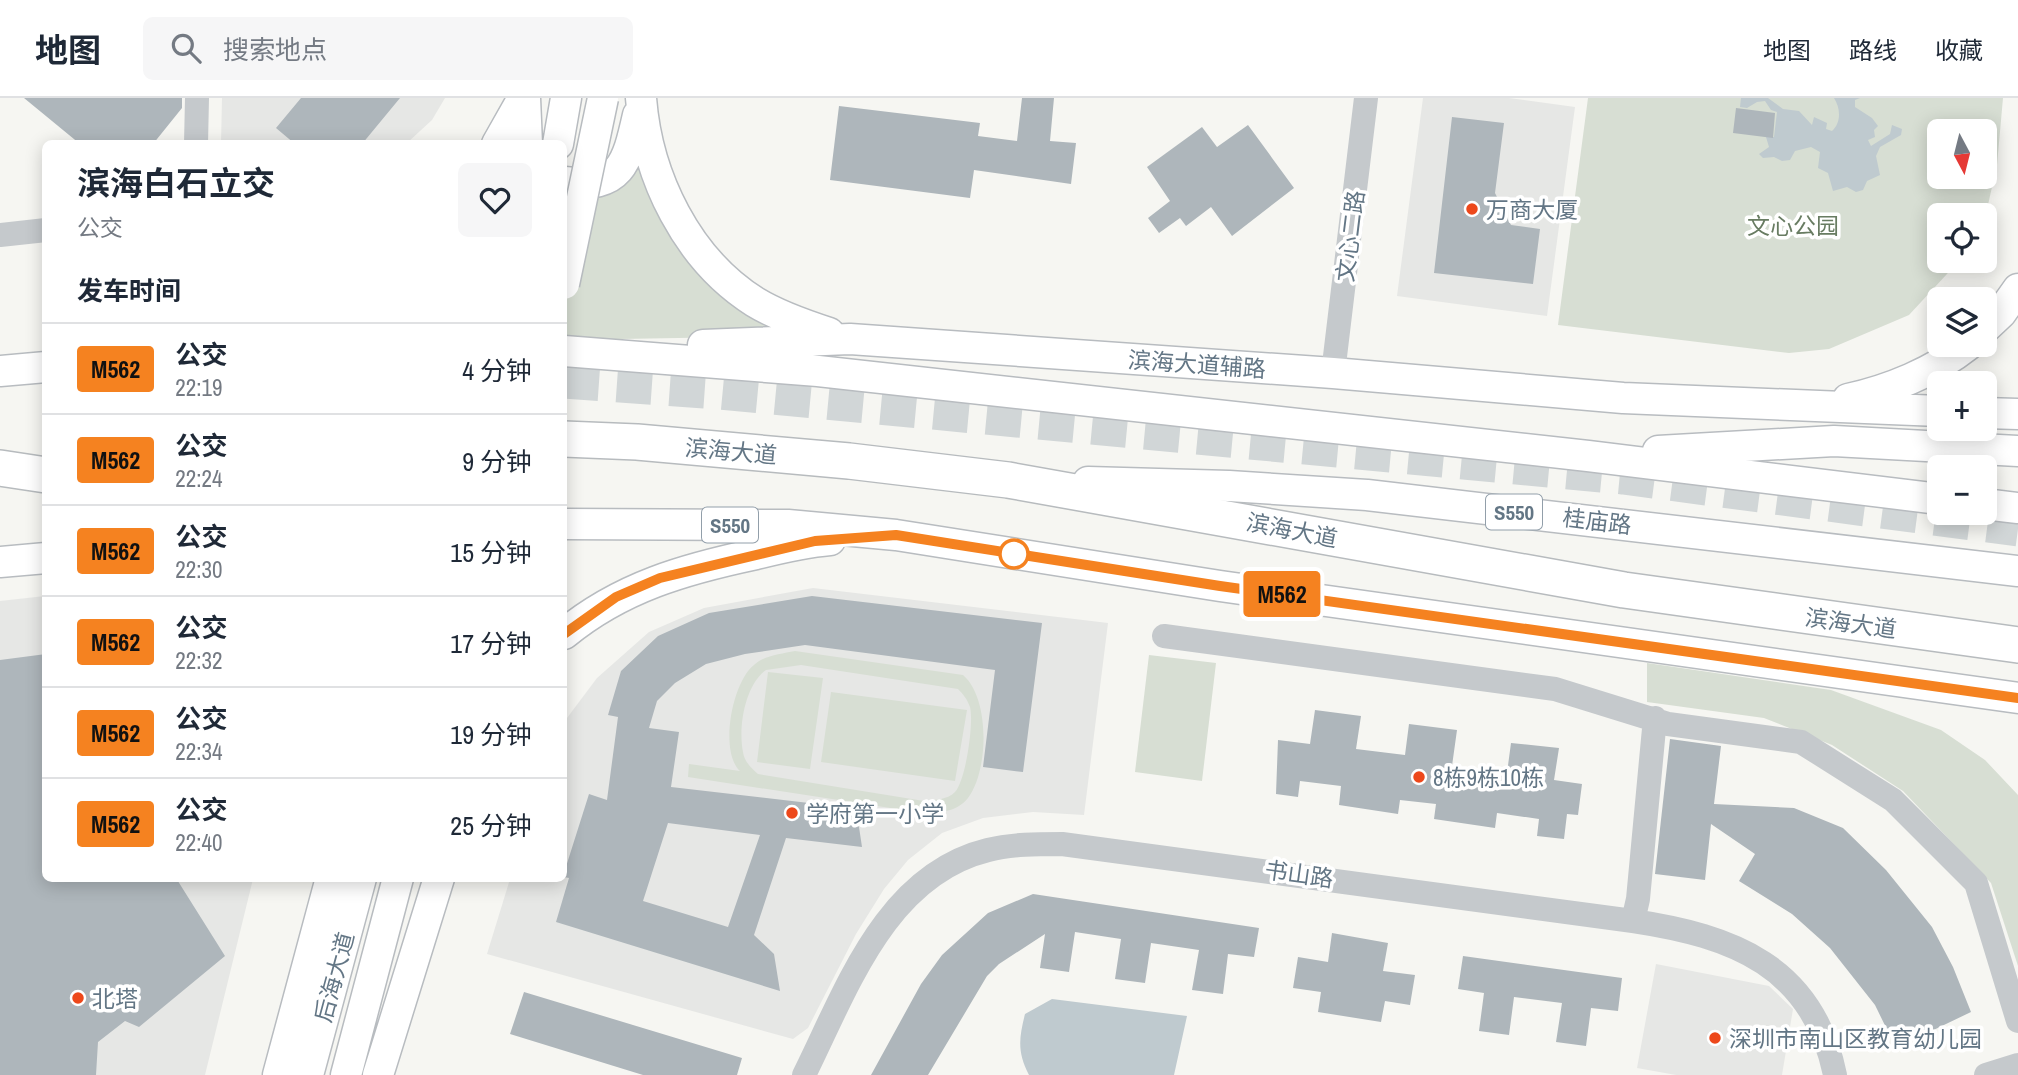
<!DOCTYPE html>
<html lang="zh">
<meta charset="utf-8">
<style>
:root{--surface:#fff;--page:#f6f6f7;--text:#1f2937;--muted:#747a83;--line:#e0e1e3}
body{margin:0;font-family:"Archivo Narrow","Noto Sans SC",sans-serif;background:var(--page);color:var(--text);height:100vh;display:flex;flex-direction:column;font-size:26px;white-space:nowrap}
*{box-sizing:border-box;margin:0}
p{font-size:23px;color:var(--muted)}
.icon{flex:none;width:38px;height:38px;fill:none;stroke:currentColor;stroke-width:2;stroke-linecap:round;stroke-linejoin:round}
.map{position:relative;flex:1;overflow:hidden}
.details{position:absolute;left:42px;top:42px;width:525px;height:742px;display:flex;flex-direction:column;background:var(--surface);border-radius:10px;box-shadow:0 4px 18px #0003}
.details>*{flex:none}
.badge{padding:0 14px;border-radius:5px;font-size:24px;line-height:46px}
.needle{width:46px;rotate:173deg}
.buttons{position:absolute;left:1927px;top:21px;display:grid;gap:14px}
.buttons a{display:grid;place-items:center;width:70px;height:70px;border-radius:10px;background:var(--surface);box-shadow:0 4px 18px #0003;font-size:35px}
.map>.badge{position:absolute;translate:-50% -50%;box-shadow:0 0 0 4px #fff}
h2{padding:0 35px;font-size:26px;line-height:63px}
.round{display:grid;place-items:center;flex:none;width:74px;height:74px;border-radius:10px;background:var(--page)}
.head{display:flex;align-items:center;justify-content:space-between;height:119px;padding:0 35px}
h1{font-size:33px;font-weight:700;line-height:52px}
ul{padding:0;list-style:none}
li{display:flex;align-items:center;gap:21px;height:91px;padding:0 35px;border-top:2px solid var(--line)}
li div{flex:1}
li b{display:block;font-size:26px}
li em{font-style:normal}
li .badge{min-width:77px;font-weight:700;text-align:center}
header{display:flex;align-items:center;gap:42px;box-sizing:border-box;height:98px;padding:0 35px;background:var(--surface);border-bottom:2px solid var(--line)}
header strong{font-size:33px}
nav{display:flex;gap:38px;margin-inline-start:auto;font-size:24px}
.search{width:490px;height:63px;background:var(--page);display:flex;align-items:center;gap:18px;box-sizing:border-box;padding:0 24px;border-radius:10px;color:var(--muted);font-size:26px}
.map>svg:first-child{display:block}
.built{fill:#e6e7e5}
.green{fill:#d7ded3;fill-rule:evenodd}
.water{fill:#bfcacf}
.building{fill:#aeb6bb;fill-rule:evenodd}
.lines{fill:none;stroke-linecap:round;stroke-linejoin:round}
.highway-tunnel{stroke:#d1d6d7;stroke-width:35;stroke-dasharray:35 18;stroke-linecap:butt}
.major-casing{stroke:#b8bcc0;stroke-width:33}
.highway-casing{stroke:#b7bbbe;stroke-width:38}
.minor{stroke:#c5c9cc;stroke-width:24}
.major{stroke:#fff;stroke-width:30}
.highway{stroke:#fff;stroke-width:35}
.major-bridge-casing{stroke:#b8bcc0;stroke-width:33;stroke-linecap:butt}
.major-bridge{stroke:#fff;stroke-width:30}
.line-casing{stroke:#fff;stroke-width:16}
.line{stroke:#f58220;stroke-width:10}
.poi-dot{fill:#ed481b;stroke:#fff;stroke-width:2.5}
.stop-dot{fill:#fff;stroke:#f58220;stroke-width:3.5}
.labels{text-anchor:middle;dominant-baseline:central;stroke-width:7;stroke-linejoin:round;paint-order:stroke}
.shield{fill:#fff;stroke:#929faa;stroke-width:2}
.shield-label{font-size:21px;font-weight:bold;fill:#637685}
.poi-label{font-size:23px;fill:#637685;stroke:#fff;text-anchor:start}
.park-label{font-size:23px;fill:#687c62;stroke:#fff}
.street-label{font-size:23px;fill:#637685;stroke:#fff}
</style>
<header>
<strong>地图</strong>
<div class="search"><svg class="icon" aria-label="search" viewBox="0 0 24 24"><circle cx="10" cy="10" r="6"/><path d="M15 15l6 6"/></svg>搜索地点</div>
<nav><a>地图</a><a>路线</a><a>收藏</a></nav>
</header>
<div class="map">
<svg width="2018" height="977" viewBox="0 0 2018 977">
<rect width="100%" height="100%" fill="#f6f6f2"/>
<path class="built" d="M 222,0 L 445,0 L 432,22 L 407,45 L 221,46 Z
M 1423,0 L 1509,0 L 1575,9 L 1547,218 L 1397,198 Z
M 813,490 L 1108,525 L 1084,717 L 1033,714 L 983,720 L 942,735 L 908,762 L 884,791 L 856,836 L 808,930 L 793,941 L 487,856 L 510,781 L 564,780 L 564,624 L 597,580 L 649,534 L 704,510 Z
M 45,498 L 46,780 L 253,781 L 205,977 L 0,977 L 0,503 Z
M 1656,866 L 1769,888 L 1793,911 L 1782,977 L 1676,977 L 1637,970 Z"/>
<path class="green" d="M 1588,0 L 2003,0 L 1997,67 L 1985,120 L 1984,117 L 1939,117 L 1939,163 L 1959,163 L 1909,217 L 1829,251 L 1789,255 L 1558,227 ZM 1939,33 L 1984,33 L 1984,79 L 1939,79 Z
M 644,64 L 651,86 L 796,238 L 564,242 L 564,96 L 614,92 Z
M 795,553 L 963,577 C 990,600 989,672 968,700 C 957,714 939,715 923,715 L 688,679 L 689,666 L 740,673 C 719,654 732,584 754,567 C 765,557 781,556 795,553 ZM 801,567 L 958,591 C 963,596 967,601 970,609 C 974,624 966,682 955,694 C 947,702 934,702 924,703 L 758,676 C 751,670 744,663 743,654 C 738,629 745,587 766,572 Z
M 1149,557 L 1216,565 L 1202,683 L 1135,674 Z
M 1647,565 L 1831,592 L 1941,632 L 1985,662 L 2018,697 L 2018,868 L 1991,785 L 1903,693 L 1832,647 L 1764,620 L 1647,604 Z
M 768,574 L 823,580 L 810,671 L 757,664 Z
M 831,594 L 967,612 L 955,683 L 821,664 Z"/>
<path class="water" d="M 1741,0 L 1768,0 L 1783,11 L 1799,13 L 1812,27 L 1814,19 L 1827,25 L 1826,31 L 1832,33 C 1842,24 1840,9 1834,0 L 1860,0 L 1855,2 L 1855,9 L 1872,20 L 1878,28 L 1874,32 L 1875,39 L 1868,42 L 1871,48 L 1890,36 L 1892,27 L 1902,31 L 1901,37 L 1880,49 L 1876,58 L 1880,77 L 1867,83 L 1863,92 L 1856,94 L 1847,89 L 1833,93 L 1828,75 L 1818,70 L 1820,54 L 1811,49 L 1795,53 L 1790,62 L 1782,63 L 1774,59 L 1763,60 L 1759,56 L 1769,49 L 1766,39 L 1774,39 L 1777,14 L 1771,12 L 1765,3 L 1757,4 L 1747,10 L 1740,9 Z
M 1052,901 L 1187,918 L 1174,977 L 1029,977 C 1017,954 1019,940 1025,916 Z"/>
<path class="building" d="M 24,0 L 182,0 L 182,10 L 153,46 L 80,46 Z
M 301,0 L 400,0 L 362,46 L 295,46 L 276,30 Z
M 1022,0 L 1054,0 L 1050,43 L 1076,45 L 1071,86 L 974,72 L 970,100 L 830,82 L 839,8 L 980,25 L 978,38 L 1017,43 Z
M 1736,10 L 1775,15 L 1773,40 L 1733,35 Z
M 1452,19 L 1504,25 L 1495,95 L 1511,127 L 1540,131 L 1533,186 L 1434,175 Z
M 1248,27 L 1294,90 L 1232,138 L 1211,109 L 1186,128 L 1180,120 L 1159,135 L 1148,120 L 1170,103 L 1147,69 L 1202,29 L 1217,49 Z
M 812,498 L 1042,525 L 1023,674 L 983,669 L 995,572 L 805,547 L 745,556 L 706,566 L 675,585 L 657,603 L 649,630 L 679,634 L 671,689 L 843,709 L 853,717 L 859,729 L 862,749 L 786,740 L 754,837 L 774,856 L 780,893 L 556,824 L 569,780 L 564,779 L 564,775 L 589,696 L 607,702 L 618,619 L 608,617 L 621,573 L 658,538 L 709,515 ZM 668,725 L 760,737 L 728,829 L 643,803 Z
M 46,556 L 46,780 L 176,780 L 225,858 L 139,929 L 125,923 L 98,944 L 96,977 L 0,977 L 0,562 Z
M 1315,612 L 1361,618 L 1356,651 L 1405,657 L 1409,626 L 1457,632 L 1452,668 L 1507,675 L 1511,645 L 1559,650 L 1554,682 L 1582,686 L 1578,717 L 1567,716 L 1564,741 L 1537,738 L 1539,721 L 1497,715 L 1495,730 L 1434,721 L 1436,706 L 1400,702 L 1398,716 L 1339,707 L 1341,688 L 1300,683 L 1298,699 L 1276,696 L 1278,642 L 1310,646 Z
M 1670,641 L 1721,648 L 1714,706 L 1794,710 L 1843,730 L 1886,772 L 1932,829 L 1953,869 L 1971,914 L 1896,950 L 1875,907 L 1830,850 L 1792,816 L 1739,783 L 1755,756 L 1711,726 L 1705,782 L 1655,776 Z
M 1033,796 L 1259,830 L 1254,859 L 1228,856 L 1223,896 L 1192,892 L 1199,852 L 1151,845 L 1145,885 L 1115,881 L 1121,841 L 1075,834 L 1069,874 L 1040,870 L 1045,836 L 999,866 L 987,878 L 928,977 L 871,977 L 921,886 L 942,857 L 988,815 Z
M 1332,835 L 1388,845 L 1383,873 L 1415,877 L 1410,907 L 1385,903 L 1381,924 L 1318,914 L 1321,894 L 1293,890 L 1298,859 L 1328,864 Z
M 1463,858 L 1622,880 L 1618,913 L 1591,910 L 1586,948 L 1556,944 L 1562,905 L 1514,899 L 1509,937 L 1479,933 L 1484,895 L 1458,891 Z
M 524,894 L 742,960 L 737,977 L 643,977 L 510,936 Z"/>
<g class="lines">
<path class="highway-tunnel" d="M 564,283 L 719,294 L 1623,379 L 2018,431"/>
<g class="major-casing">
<path id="major" d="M 525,0 L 527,46
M 641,0 C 647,79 687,161 755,204 C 778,218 804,227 829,235
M 497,46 L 523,0
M 558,46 L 566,0
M 564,84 C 621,91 627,66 638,17
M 1984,231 L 2001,215 L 2018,191
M 703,247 L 850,241 L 1333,275 L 1623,300 L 1939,313
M 564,253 L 818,273 L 1588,358 L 1939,401
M 0,273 L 46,269
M 1848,301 C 1889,292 1934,274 1968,247
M 1984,315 L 2018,316
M 1658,353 L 1834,343 L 2018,353
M 1088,384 L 1229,388 L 1367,397 L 2018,473
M 1984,406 L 2018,410
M 564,426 L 788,427 L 896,437 L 1220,488 L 2018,600
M 0,464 L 46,460
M 564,536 C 621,489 685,471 756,456 C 780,450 805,444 830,442
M 278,977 L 331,780
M 308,977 L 361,780
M 346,977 L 398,780
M 378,977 L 439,780"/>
</g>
<g class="highway-casing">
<path id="highway" d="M 564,341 L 637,344 L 849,363 L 1008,382 L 1624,492 L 2018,547
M 0,370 L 46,377"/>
</g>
<path class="minor" d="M 196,46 L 197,0
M 0,137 L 46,132
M 1333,275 L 1366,0
M 1164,538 L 1555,591 L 1668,626 L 1801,644 L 1893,702 L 1976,785 L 2018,923
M 1633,823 L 1638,801 L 1655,620
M 804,977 C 846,893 885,777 988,752 C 1012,746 1037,746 1062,746 L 1633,823 C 1733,838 1813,868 1835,977
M 1986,977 L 2018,967"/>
<use href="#major" class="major"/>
<use href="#highway" class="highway"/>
<g class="major-bridge-casing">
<path id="major-bridge" d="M 564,186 L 603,0"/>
</g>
<use href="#major-bridge" class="major-bridge"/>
</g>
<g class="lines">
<g class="line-casing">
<path id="line" d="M 564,536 L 616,499 L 660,480 L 815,443 L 896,437 L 1220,488 L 2018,600"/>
</g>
<use href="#line" class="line"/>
</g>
<g class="poi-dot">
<circle cx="1472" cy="111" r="7"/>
<circle cx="1419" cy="679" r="7"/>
<circle cx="792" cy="715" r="7"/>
<circle cx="78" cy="900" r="7"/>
<circle cx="1715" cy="940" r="7"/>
</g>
<circle class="stop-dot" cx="1014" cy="456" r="14"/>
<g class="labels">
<g class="shield">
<rect x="1486" y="396.5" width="56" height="35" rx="5"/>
<rect x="702" y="409.5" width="56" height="35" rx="5"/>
</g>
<g class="shield-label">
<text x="1514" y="414">S550</text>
<text x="730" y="427">S550</text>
</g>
<g class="poi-label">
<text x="1486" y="111">万商大厦</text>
<text x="1433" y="679">8栋9栋10栋</text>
<text x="806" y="715">学府第一小学</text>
<text x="92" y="900">北塔</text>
<text x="1729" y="940">深圳市南山区教育幼儿园</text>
</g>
<g class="park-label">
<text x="1793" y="127">文心公园</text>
</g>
<g class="street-label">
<text transform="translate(1350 138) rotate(-83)">文心二路</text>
<text transform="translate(1197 266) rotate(4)">滨海大道辅路</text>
<text transform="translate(731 353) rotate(5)">滨海大道</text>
<text transform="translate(1597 423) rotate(7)">桂庙路</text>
<text transform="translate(1292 432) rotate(11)">滨海大道</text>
<text transform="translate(1851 525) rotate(8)">滨海大道</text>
<text transform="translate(1299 776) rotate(8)">书山路</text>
<text transform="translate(334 879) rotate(-75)">后海大道</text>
</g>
</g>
</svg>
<div class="buttons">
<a><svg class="needle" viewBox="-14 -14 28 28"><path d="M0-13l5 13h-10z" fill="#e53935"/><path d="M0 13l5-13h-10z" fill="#747a83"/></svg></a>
<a><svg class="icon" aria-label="locate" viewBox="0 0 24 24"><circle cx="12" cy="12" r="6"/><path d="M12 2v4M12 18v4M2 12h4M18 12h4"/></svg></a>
<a><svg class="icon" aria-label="layers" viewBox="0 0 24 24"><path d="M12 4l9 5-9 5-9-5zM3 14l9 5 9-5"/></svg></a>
<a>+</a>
<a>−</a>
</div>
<b class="badge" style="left:1282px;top:496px;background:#f58220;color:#111">M562</b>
<section class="details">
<div class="head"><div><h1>滨海白石立交</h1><p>公交</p></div><a class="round"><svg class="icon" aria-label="heart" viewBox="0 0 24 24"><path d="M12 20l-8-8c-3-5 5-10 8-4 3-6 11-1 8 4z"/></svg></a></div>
<h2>发车时间</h2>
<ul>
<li><span class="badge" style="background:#f58220;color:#111">M562</span><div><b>公交</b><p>22:19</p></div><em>4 分钟</em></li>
<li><span class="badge" style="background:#f58220;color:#111">M562</span><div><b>公交</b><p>22:24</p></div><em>9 分钟</em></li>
<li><span class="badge" style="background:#f58220;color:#111">M562</span><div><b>公交</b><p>22:30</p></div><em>15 分钟</em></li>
<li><span class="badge" style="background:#f58220;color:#111">M562</span><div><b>公交</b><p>22:32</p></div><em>17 分钟</em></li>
<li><span class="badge" style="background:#f58220;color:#111">M562</span><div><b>公交</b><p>22:34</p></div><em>19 分钟</em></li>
<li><span class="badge" style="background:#f58220;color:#111">M562</span><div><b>公交</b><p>22:40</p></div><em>25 分钟</em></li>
</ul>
</section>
</div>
